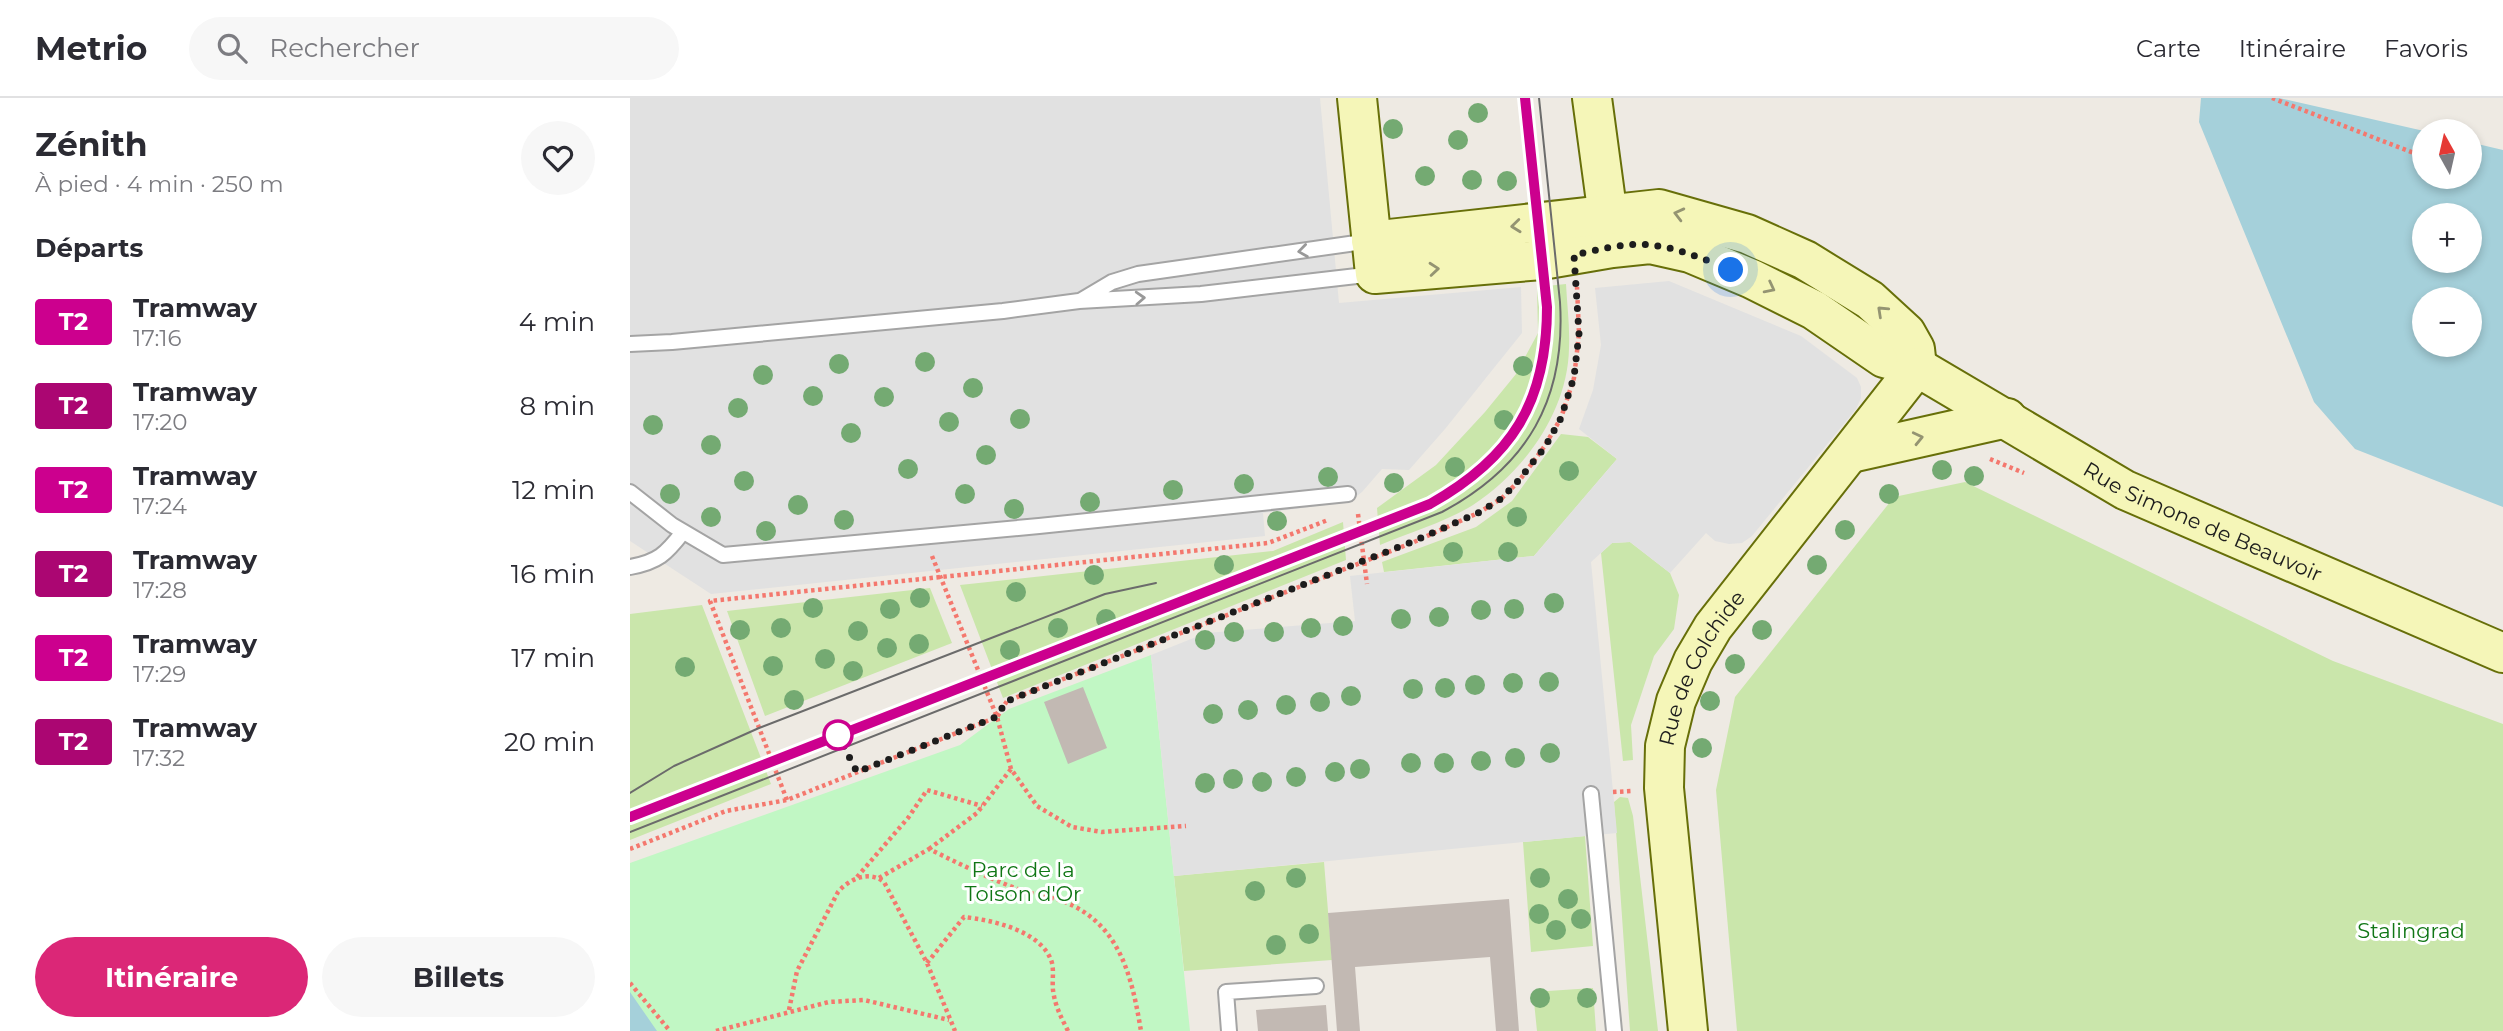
<!DOCTYPE html>
<html lang="fr">
<meta charset="utf-8">
<style>
:root{--surface:#fff;--page:#f7f7f7;--text:#2b2b33;--muted:#7c7c81;--line:#e1e1e2;--accent:#db2777}
body{margin:0;font-family:Montserrat,sans-serif;background:var(--page);color:var(--text);height:100vh;display:flex;flex-direction:column;font-size:26px;white-space:nowrap}
*{box-sizing:border-box;margin:0}
p{font-size:23px;color:var(--muted)}
.icon{flex:none;width:38px;height:38px;fill:none;stroke:currentColor;stroke-width:2;stroke-linecap:round;stroke-linejoin:round}
.map{position:relative;flex:1;overflow:hidden}
.panel{display:flex;flex-direction:column;background:var(--surface);width:630px}
.panel>*{flex:none}
.badge{padding:0 14px;border-radius:5px;font-size:24px;line-height:46px}
.needle{width:46px;rotate:352deg}
.controls{position:absolute;left:1782px;top:21px;display:grid;gap:14px}
.controls a{display:grid;place-items:center;width:70px;height:70px;border-radius:50%;background:var(--surface);box-shadow:0 4px 10px #0003;font-size:35px}
.you{position:absolute;width:35px;height:35px;margin:-18px;border:5px solid #fff;border-radius:50%;background:#1a73e8;box-shadow:0 0 0 10px #1a73e833}
.map>.badge{position:absolute;translate:-50% -50%;box-shadow:0 0 0 4px #fff}
h2{padding:0 35px;font-size:26px;line-height:63px}
.round{display:grid;place-items:center;flex:none;width:74px;height:74px;border-radius:37px;background:var(--page)}
.summary{display:flex;align-items:center;justify-content:space-between;height:119px;padding:0 35px}
h1{font-size:33px;font-weight:700;line-height:52px}
.cta{display:flex;gap:14px;margin-top:auto;padding:14px 35px}
.cta a{flex:1;height:80px;border-radius:42px;background:var(--accent);color:#fff;font-size:28px;font-weight:700;line-height:80px;text-align:center}
.cta a+a{background:var(--page);color:var(--text)}
ul{padding:0;list-style:none}
li{display:flex;align-items:center;gap:21px;height:84px;padding:0 35px}
li div{flex:1}
li b{display:block;font-size:26px}
li em{font-style:normal}
li .badge{min-width:77px;font-weight:700;text-align:center}
header{display:flex;align-items:center;gap:42px;box-sizing:border-box;height:98px;padding:0 35px;background:var(--surface);border-bottom:2px solid var(--line)}
header strong{font-size:33px}
nav{display:flex;gap:38px;margin-inline-start:auto;font-size:24px}
.search{width:490px;height:63px;background:var(--page);display:flex;align-items:center;gap:18px;box-sizing:border-box;padding:0 24px;border-radius:38px;color:var(--muted);font-size:26px}
main{display:flex;flex:1;min-height:0}
.map>svg:first-child{display:block}
.grass{fill:#cae6ab}
.park{fill:#c1f7c4}
.parking{fill:#e1e1e1}
.water{fill:#a5d0da;fill-rule:evenodd}
.building{fill:#c2b9b3}
.lines{fill:none;stroke-linecap:round;stroke-linejoin:round}
.lane-casing{stroke:#a4a4a4;stroke-width:18}
.secondary-casing{stroke:#676f09;stroke-width:42}
.path{stroke:#f4786e;stroke-width:4.5;stroke-dasharray:3.5 3.5;stroke-linecap:butt}
.lane{stroke:#fff;stroke-width:14}
.secondary{stroke:#f5f6b8;stroke-width:38}
.tram{stroke:#6b6b6b;stroke-width:2}
.tree{fill:#74aa72}
.oneway{stroke:#949472}
.oneway2{stroke:#999}
.line-casing{stroke:#fff;stroke-width:16}
.line{stroke:#cc008e;stroke-width:10}
.walk{stroke:#1d1d1d;stroke-width:7;stroke-dasharray:0 12.6}
.stop-dot{fill:#fff;stroke:#cc008e;stroke-width:3.5}
.labels{text-anchor:middle;dominant-baseline:central;stroke-width:6;stroke-linejoin:round;paint-order:stroke}
.street-label{font-size:21px;fill:#1d1d1d;stroke:#fff}
.park-label{font-size:21px;fill:#107615;stroke:#fff}
</style>
<header>
<strong>Metrio</strong>
<div class="search"><svg class="icon" aria-label="search" viewBox="0 0 24 24"><circle cx="10" cy="10" r="6"/><path d="M15 15l6 6"/></svg>Rechercher</div>
<nav><a>Carte</a><a>Itinéraire</a><a>Favoris</a></nav>
</header>
<main>
<section class="panel">
<div class="summary"><div><h1>Zénith</h1><p>À pied · 4 min · 250 m</p></div><a class="round"><svg class="icon" aria-label="heart" viewBox="0 0 24 24"><path d="M12 20l-8-8c-3-5 5-10 8-4 3-6 11-1 8 4z"/></svg></a></div>
<h2>Départs</h2>
<ul>
<li><span class="badge" style="background:#cc008e;color:#fff">T2</span><div><b>Tramway</b><p>17:16</p></div><em>4 min</em></li>
<li><span class="badge" style="background:#ab0672;color:#fff">T2</span><div><b>Tramway</b><p>17:20</p></div><em>8 min</em></li>
<li><span class="badge" style="background:#cc008e;color:#fff">T2</span><div><b>Tramway</b><p>17:24</p></div><em>12 min</em></li>
<li><span class="badge" style="background:#ab0672;color:#fff">T2</span><div><b>Tramway</b><p>17:28</p></div><em>16 min</em></li>
<li><span class="badge" style="background:#cc008e;color:#fff">T2</span><div><b>Tramway</b><p>17:29</p></div><em>17 min</em></li>
<li><span class="badge" style="background:#ab0672;color:#fff">T2</span><div><b>Tramway</b><p>17:32</p></div><em>20 min</em></li>
</ul>
<div class="cta"><a>Itinéraire</a><a>Billets</a></div>
</section>
<div class="map">
<svg width="1873" height="933" viewBox="0 0 1873 933">
<rect width="100%" height="100%" fill="#eeeae3"/>
<path class="grass" d="M 936,186 C 937,207 940,228 939,250 C 938,313 894,374 843,407 C 818,423 778,435 750,447 L 747,410 L 806,367 L 855,314 L 886,276 L 908,235 L 907,189 Z
M 931,336 L 958,339 L 987,361 L 904,458 L 754,474 L 752,464 L 846,429 L 882,403 Z
M 1335,384 L 1703,563 L 1873,626 L 1873,933 L 1107,933 L 1086,692 L 1105,599 L 1264,399 Z
M 713,424 L 716,462 L 373,600 L 330,487 L 643,453 Z
M 1000,444 L 1040,475 L 1049,497 L 1044,531 L 1024,558 L 1001,627 L 1003,662 L 993,663 L 971,455 L 982,445 Z
M 300,490 L 322,545 L 135,618 L 97,513 Z
M 72,507 L 141,686 L 0,742 L 0,516 Z
M 990,699 L 998,700 L 1003,718 L 1028,933 L 1000,933 L 984,704 Z
M 955,738 L 963,848 L 901,854 L 893,744 Z
M 694,764 L 702,862 L 554,873 L 544,778 Z
M 963,890 L 966,933 L 907,933 L 903,894 Z"/>
<path class="park" d="M 521,557 L 560,933 L 0,933 L 0,765 L 330,647 L 379,611 Z"/>
<path class="parking" d="M 0,0 L 690,0 L 709,205 L 891,189 L 892,235 L 815,331 L 779,372 L 752,371 L 732,394 L 719,404 L 633,415 L 635,438 L 81,496 L 0,443 Z
M 1039,183 L 1171,238 L 1227,280 L 1231,289 L 1231,300 L 1226,311 L 1122,438 L 1112,445 L 1099,446 L 1085,443 L 1076,435 L 1040,475 L 1000,444 L 982,445 L 961,464 L 987,735 L 544,778 L 521,557 L 576,535 L 725,523 L 720,478 L 904,458 L 987,361 L 949,331 L 963,292 L 971,247 L 965,190 Z"/>
<path class="water" d="M 1571,0 L 1649,0 L 1794,33 L 1794,79 L 1839,79 L 1839,44 L 1873,52 L 1873,409 L 1725,351 L 1684,304 L 1569,24 ZM 1794,117 L 1839,117 L 1839,163 L 1794,163 ZM 1794,201 L 1839,201 L 1839,247 L 1794,247 Z
M 0,894 L 27,933 L 0,933 Z"/>
<path class="building" d="M 453,589 L 477,650 L 438,666 L 414,604 Z
M 879,801 L 889,933 L 866,933 L 860,859 L 725,869 L 730,933 L 707,933 L 698,815 Z
M 696,907 L 698,933 L 628,933 L 626,912 Z"/>
<g class="lines">
<g class="lane-casing">
<path id="lane" d="M 450,203 L 482,184 L 508,176 L 740,143
M 0,246 L 42,244 L 373,213 L 449,203 L 571,196 L 744,176
M 0,394 L 42,427 L 93,457 L 409,428 L 718,396
M 0,469 C 28,464 36,456 53,434
M 961,696 L 984,933
M 599,933 L 596,894 L 686,888"/>
</g>
<g class="secondary-casing">
<g id="secondary">
<path id="s1" d="M 727,0 L 745,176 L 912,162 L 982,150 L 1020,146 L 1060,155 L 1122,181 L 1184,212 L 1254,260 L 1287,269 L 1495,392 L 1873,555"/>
<path d="M 962,0 L 981,141"/>
<path d="M 741,143 L 1029,111 L 1117,136 L 1175,162 L 1240,202 L 1276,235 L 1285,251 L 1287,269"/>
<path d="M 1221,355 L 1377,320"/>
<path id="s2" d="M 1058,933 L 1034,690 L 1035,648 L 1046,603 L 1063,563 L 1083,529 L 1287,269"/>
</g>
</g>
<path class="path" d="M 1642,0 L 1794,59
M 1360,361 L 1394,375
M 728,416 L 737,486
M 302,458 L 367,619 L 381,671 L 407,708 L 442,729 L 472,734 L 556,728
M 983,694 L 1002,693
M 157,702 L 80,503 L 638,445 L 698,422
M 0,751 L 96,713 L 157,702 L 367,619 L 377,603 L 784,444 L 850,414 L 872,400 L 889,383 L 914,349 L 931,320 L 944,280 L 949,236 L 947,189
M 299,751 L 347,715 L 381,671
M 227,779 L 278,720 L 297,692 L 352,708
M 249,780 L 299,751 C 330,766 360,781 393,793 C 407,797 422,799 435,804 C 491,827 502,880 511,933
M 297,865 L 334,819 C 362,822 413,833 422,865 C 424,874 422,884 423,892 C 425,908 431,919 438,933
M 0,885 L 40,933
M 159,912 L 167,873 L 208,794 C 219,781 239,772 254,784 L 297,865 L 325,933
M 86,933 L 199,904 L 234,902 L 319,922"/>
<use href="#lane" class="lane"/>
<use href="#secondary" class="secondary"/>
<path class="tram" d="M 0,695 L 44,668 L 129,630 L 475,496 L 526,485
M 0,719 L 800,406 C 883,359 917,304 917,209 L 895,0
M 0,734 L 812,414 C 898,368 936,301 930,204 L 909,0"/>
</g>
<g class="tree">
<circle cx="848" cy="15" r="10"/>
<circle cx="763" cy="31" r="10"/>
<circle cx="828" cy="42" r="10"/>
<circle cx="795" cy="78" r="10"/>
<circle cx="842" cy="82" r="10"/>
<circle cx="877" cy="83" r="10"/>
<circle cx="295" cy="264" r="10"/>
<circle cx="209" cy="266" r="10"/>
<circle cx="893" cy="268" r="10"/>
<circle cx="133" cy="277" r="10"/>
<circle cx="343" cy="290" r="10"/>
<circle cx="183" cy="298" r="10"/>
<circle cx="254" cy="299" r="10"/>
<circle cx="108" cy="310" r="10"/>
<circle cx="390" cy="321" r="10"/>
<circle cx="874" cy="322" r="10"/>
<circle cx="319" cy="324" r="10"/>
<circle cx="23" cy="327" r="10"/>
<circle cx="221" cy="335" r="10"/>
<circle cx="81" cy="347" r="10"/>
<circle cx="356" cy="357" r="10"/>
<circle cx="825" cy="369" r="10"/>
<circle cx="278" cy="371" r="10"/>
<circle cx="1312" cy="372" r="10"/>
<circle cx="939" cy="373" r="10"/>
<circle cx="1344" cy="378" r="10"/>
<circle cx="698" cy="379" r="10"/>
<circle cx="114" cy="383" r="10"/>
<circle cx="764" cy="385" r="10"/>
<circle cx="614" cy="386" r="10"/>
<circle cx="543" cy="392" r="10"/>
<circle cx="40" cy="396" r="10"/>
<circle cx="335" cy="396" r="10"/>
<circle cx="1259" cy="396" r="10"/>
<circle cx="460" cy="404" r="10"/>
<circle cx="168" cy="407" r="10"/>
<circle cx="384" cy="411" r="10"/>
<circle cx="81" cy="419" r="10"/>
<circle cx="887" cy="419" r="10"/>
<circle cx="214" cy="422" r="10"/>
<circle cx="647" cy="423" r="10"/>
<circle cx="1215" cy="432" r="10"/>
<circle cx="136" cy="433" r="10"/>
<circle cx="823" cy="454" r="10"/>
<circle cx="878" cy="454" r="10"/>
<circle cx="594" cy="467" r="10"/>
<circle cx="1187" cy="467" r="10"/>
<circle cx="464" cy="477" r="10"/>
<circle cx="386" cy="494" r="10"/>
<circle cx="290" cy="500" r="10"/>
<circle cx="924" cy="505" r="10"/>
<circle cx="183" cy="510" r="10"/>
<circle cx="260" cy="511" r="10"/>
<circle cx="884" cy="511" r="10"/>
<circle cx="851" cy="512" r="10"/>
<circle cx="809" cy="519" r="10"/>
<circle cx="476" cy="521" r="10"/>
<circle cx="771" cy="521" r="10"/>
<circle cx="713" cy="528" r="10"/>
<circle cx="151" cy="530" r="10"/>
<circle cx="428" cy="530" r="10"/>
<circle cx="681" cy="530" r="10"/>
<circle cx="110" cy="532" r="10"/>
<circle cx="1132" cy="532" r="10"/>
<circle cx="228" cy="533" r="10"/>
<circle cx="604" cy="534" r="10"/>
<circle cx="644" cy="534" r="10"/>
<circle cx="575" cy="542" r="10"/>
<circle cx="289" cy="546" r="10"/>
<circle cx="257" cy="550" r="10"/>
<circle cx="380" cy="552" r="10"/>
<circle cx="195" cy="561" r="10"/>
<circle cx="1105" cy="566" r="10"/>
<circle cx="143" cy="568" r="10"/>
<circle cx="55" cy="569" r="10"/>
<circle cx="223" cy="573" r="10"/>
<circle cx="919" cy="584" r="10"/>
<circle cx="883" cy="585" r="10"/>
<circle cx="845" cy="587" r="10"/>
<circle cx="815" cy="590" r="10"/>
<circle cx="783" cy="591" r="10"/>
<circle cx="721" cy="598" r="10"/>
<circle cx="164" cy="602" r="10"/>
<circle cx="1080" cy="603" r="10"/>
<circle cx="690" cy="604" r="10"/>
<circle cx="656" cy="607" r="10"/>
<circle cx="618" cy="612" r="10"/>
<circle cx="583" cy="616" r="10"/>
<circle cx="1072" cy="650" r="10"/>
<circle cx="920" cy="655" r="10"/>
<circle cx="885" cy="660" r="10"/>
<circle cx="851" cy="663" r="10"/>
<circle cx="781" cy="665" r="10"/>
<circle cx="814" cy="665" r="10"/>
<circle cx="730" cy="671" r="10"/>
<circle cx="705" cy="674" r="10"/>
<circle cx="666" cy="679" r="10"/>
<circle cx="603" cy="681" r="10"/>
<circle cx="632" cy="684" r="10"/>
<circle cx="575" cy="685" r="10"/>
<circle cx="666" cy="780" r="10"/>
<circle cx="910" cy="780" r="10"/>
<circle cx="625" cy="793" r="10"/>
<circle cx="938" cy="801" r="10"/>
<circle cx="909" cy="816" r="10"/>
<circle cx="951" cy="821" r="10"/>
<circle cx="926" cy="832" r="10"/>
<circle cx="679" cy="836" r="10"/>
<circle cx="646" cy="847" r="10"/>
<circle cx="910" cy="900" r="10"/>
<circle cx="957" cy="900" r="10"/>
</g>
<defs><path id="oneway-chevron" d="M-2-3.5L2.5 0L-2 3.5" fill="none" stroke-width="1.6" stroke-linecap="round" stroke-linejoin="round" transform="scale(1.75)"/></defs>
<g class="oneway">
<use href="#oneway-chevron" transform="translate(1049 116) rotate(-166)"/>
<use href="#oneway-chevron" transform="translate(886 128) rotate(174)"/>
<use href="#oneway-chevron" transform="translate(804 171) rotate(-5)"/>
<use href="#oneway-chevron" transform="translate(1140 190) rotate(27)"/>
<use href="#oneway-chevron" transform="translate(1252 213) rotate(-137)"/>
<use href="#oneway-chevron" transform="translate(1288 340) rotate(-13)"/>
</g>
<g class="oneway2">
<use href="#oneway-chevron" transform="translate(673 153) rotate(172)"/>
<use href="#oneway-chevron" transform="translate(510 200) rotate(-3)"/>
</g>
<g class="lines">
<g class="line-casing">
<path id="line" d="M 0,719 L 800,406 C 882,360 917,304 917,209 L 895,0"/>
</g>
<use href="#line" class="line"/>
<path class="walk" d="M 208,637 L 227,674 L 366,619 L 377,603 L 784,443 L 850,414 L 872,400 L 888,383 L 915,349 L 931,320 L 944,279 L 949,236 L 944,157 C 968,152 996,144 1021,147 C 1049,150 1076,162 1101,172"/>
</g>
<circle class="stop-dot" cx="208" cy="637" r="14"/>
<g class="labels">
<g class="street-label">
<text stroke="none"><textPath href="#s1" startOffset="1076">Rue Simone de Beauvoir</textPath></text>
<text stroke="none"><textPath href="#s2" startOffset="373">Rue de Colchide</textPath></text>
</g>
<g class="park-label">
<text x="393" y="771">Parc de la<tspan x="393" dy="24">Toison d'Or</tspan></text>
<text x="1781" y="832">Stalingrad</text>
</g>
</g>
</svg>
<div class="controls">
<a><svg class="needle" viewBox="-14 -14 28 28"><path d="M0-13l5 13h-10z" fill="#e53935"/><path d="M0 13l5-13h-10z" fill="#7c7c81"/></svg></a>
<a>+</a>
<a>−</a>
</div>
<div class="you" style="left:1101px;top:172px"></div>
</div>
</main>
